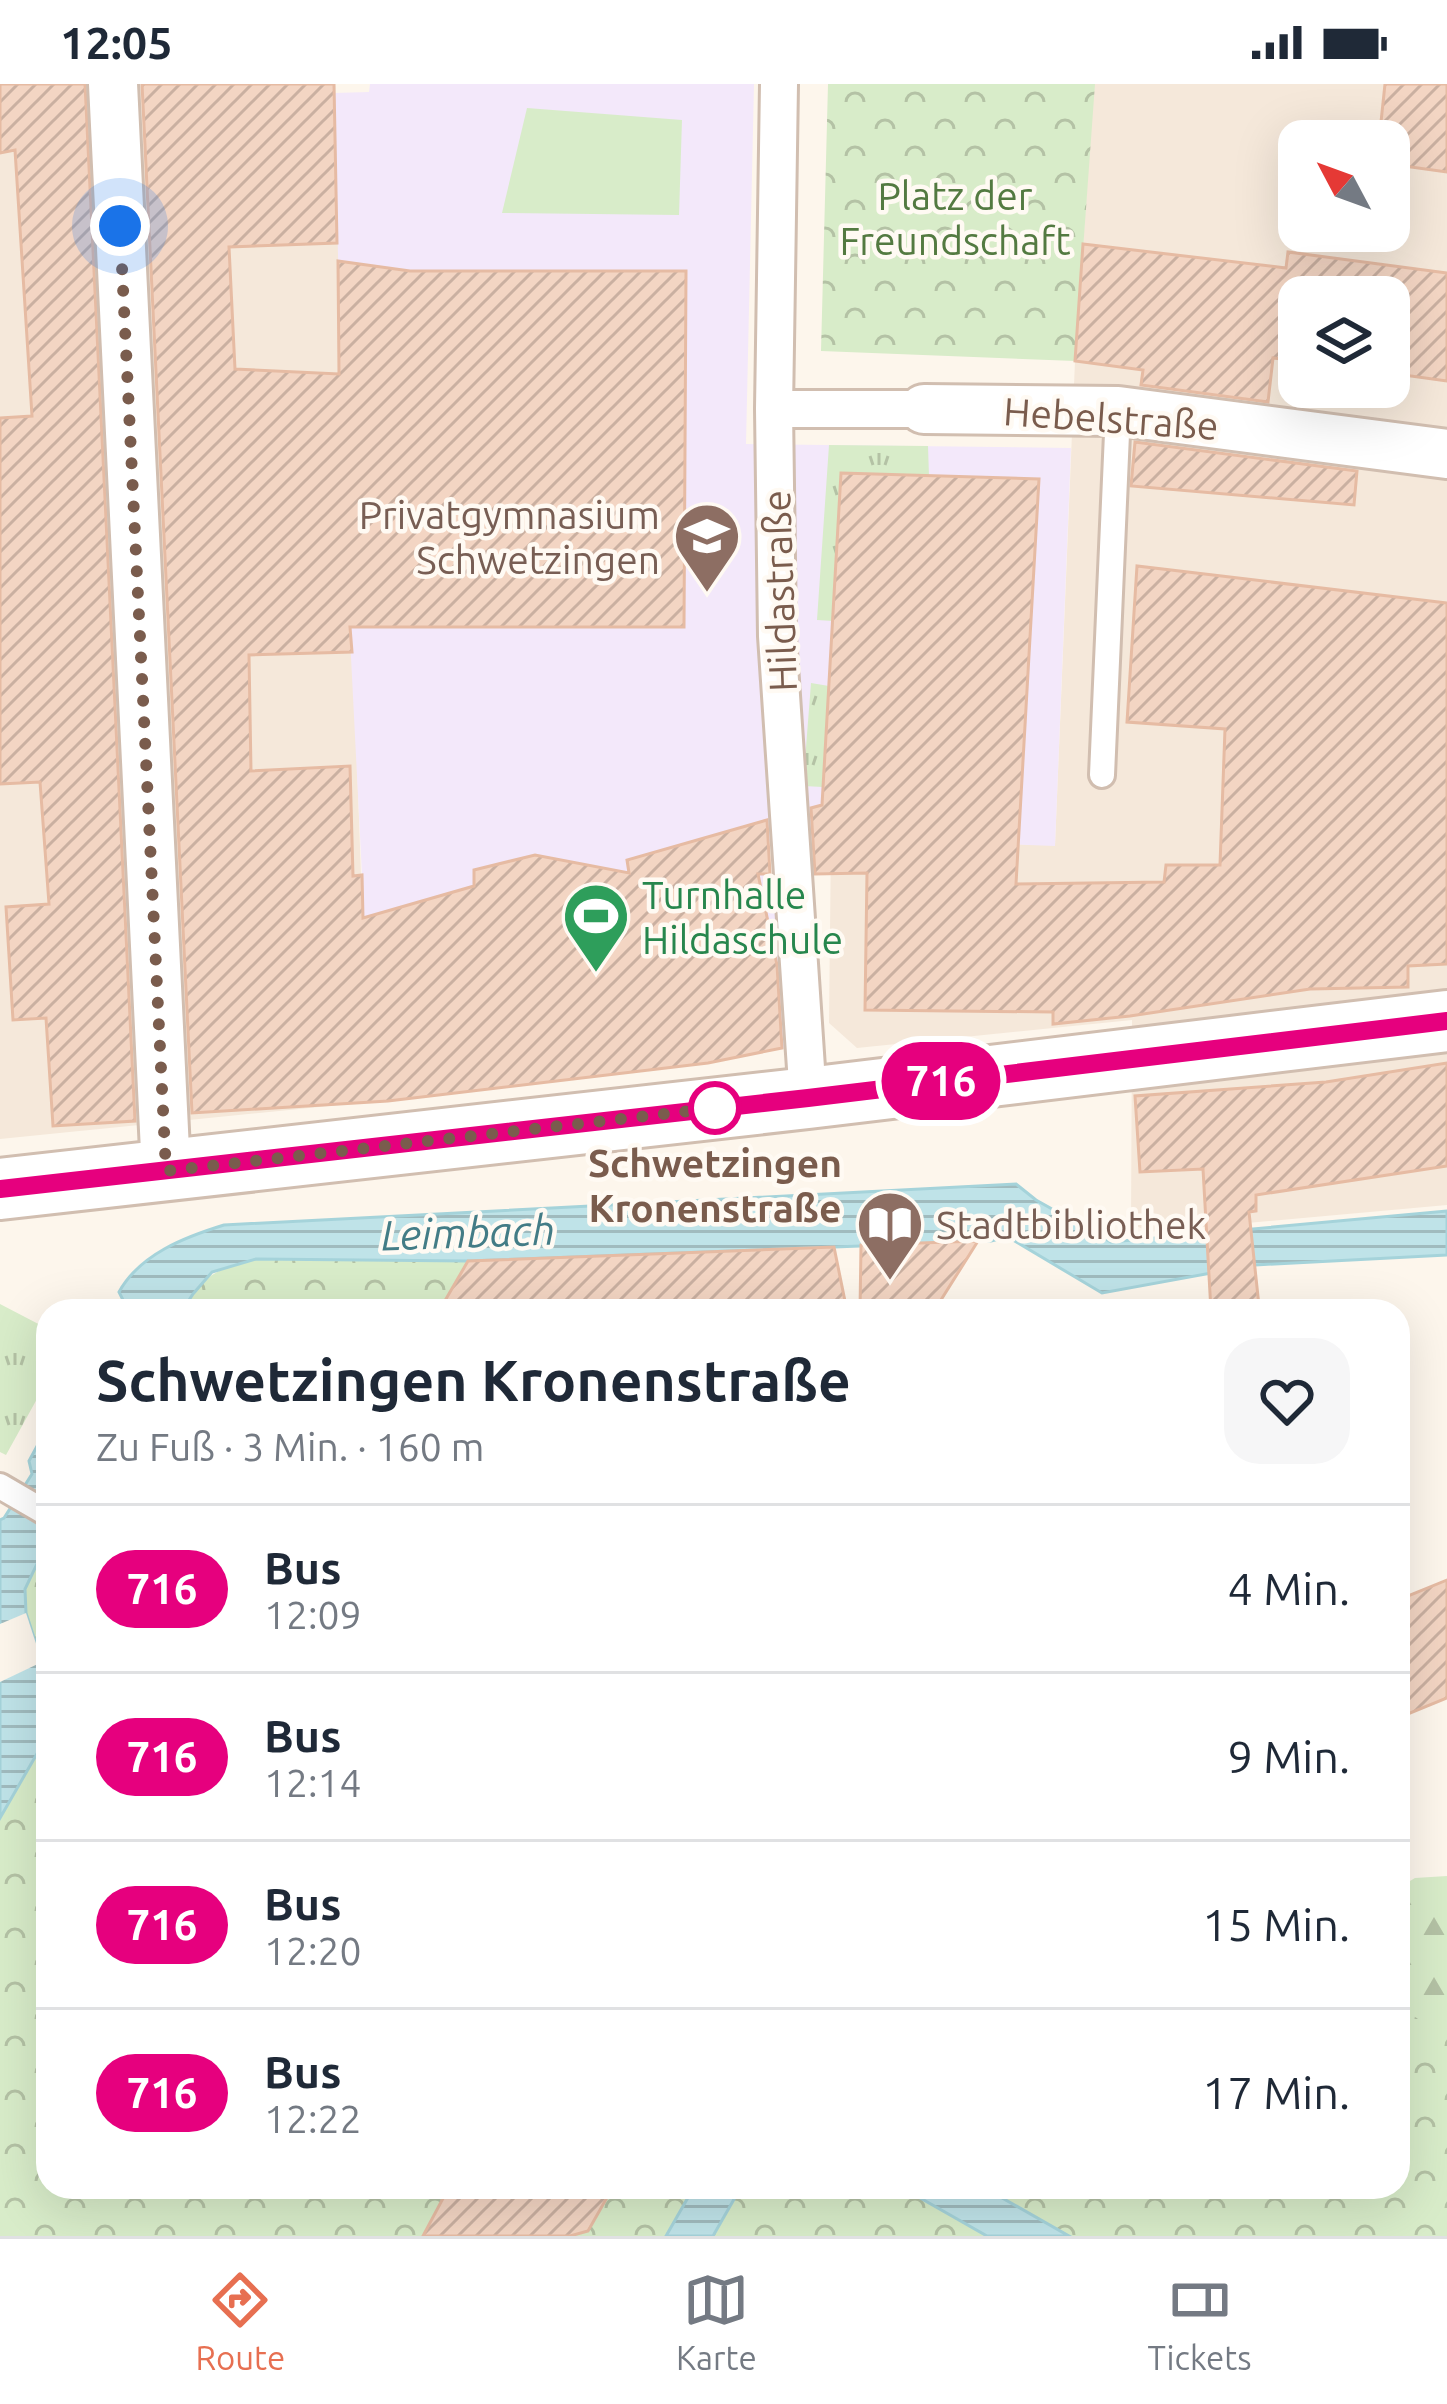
<!DOCTYPE html>
<html lang="de">
<meta charset="utf-8">
<style>
:root{--surface:#fff;--page:#f6f6f7;--text:#1f2937;--muted:#747a83;--line:#e0e1e3;--accent:#e76f51}
body{margin:0;font-family:Ubuntu,sans-serif;background:var(--page);color:var(--text);height:100vh;display:flex;flex-direction:column;font-size:45px;white-space:nowrap}
*{box-sizing:border-box;margin:0}
p{font-size:39px;color:var(--muted)}
.icon{flex:none;width:66px;height:66px;fill:none;stroke:currentColor;stroke-width:2;stroke-linecap:round;stroke-linejoin:round}
.map{position:relative;flex:1;overflow:hidden}
.details{position:absolute;left:36px;top:1215px;width:1374px;height:900px;display:flex;flex-direction:column;background:var(--surface);border-radius:36px;box-shadow:0 12px 48px #0002}
.details>*{flex:none}
.badge{padding:0 24px;border-radius:39px;font-size:42px;line-height:78px}
.needle{width:78px;rotate:311deg}
.tools{position:absolute;left:1278px;top:36px;display:grid;gap:24px}
.tools a{display:grid;place-items:center;width:132px;height:132px;border-radius:24px;background:var(--surface);box-shadow:0 12px 48px #0002;font-size:60px}
.you{position:absolute;width:60px;height:60px;margin:-30px;border:9px solid #fff;border-radius:50%;background:#1a73e8;box-shadow:0 0 0 18px #1a73e833}
.map>.badge{position:absolute;translate:-50% -50%;box-shadow:0 0 0 6px #fff}
.round{display:grid;place-items:center;flex:none;width:126px;height:126px;border-radius:36px;background:var(--page)}
.headline{display:flex;align-items:center;justify-content:space-between;height:204px;padding:0 60px}
h1{font-size:57px;font-weight:700;line-height:90px}
ul{padding:0;list-style:none}
li{display:flex;align-items:center;gap:36px;height:168px;padding:0 60px;border-top:3px solid var(--line)}
li div{flex:1}
li b{display:block;font-size:45px}
li em{font-style:normal}
li .badge{min-width:132px;font-weight:700;text-align:center}
.status{display:flex;justify-content:space-between;align-items:center;height:84px;padding:0 60px;background:var(--surface);direction:ltr}
.status svg{height:33px;fill:currentColor}
.tab-bar{display:flex;justify-content:space-around;align-items:center;height:168px;border-top:3px solid var(--line);background:var(--surface);font-size:33px;color:var(--muted)}
.tab-bar a{display:grid;justify-items:center;gap:6px}
.tab-bar .current{color:var(--accent)}
.map>svg:first-child{display:block}
.residential{fill:#f5e8da;fill-rule:evenodd}
.education{fill:#f3e8fa}
.grass{fill:url(#grass-tufts)}
.forest{fill:url(#forest-firs)}
.park{fill:url(#park-crowns)}
.pitch{fill:#d8ecc9}
.water{fill:url(#water-rules);stroke:#a5d3da;stroke-width:3}
.pier{fill:#fdf6ec}
.building{fill:url(#building-hatch);stroke:#e6bba3;stroke-width:3}
.lines{fill:none;stroke-linecap:round;stroke-linejoin:round}
.service-casing{stroke:#d1beb0;stroke-width:30}
.pedestrian-casing{stroke:#d1beb0;stroke-width:42}
.minor-casing{stroke:#d1beb0;stroke-width:54}
.tertiary-casing{stroke:#d1beb0;stroke-width:66}
.service{stroke:#fff;stroke-width:24}
.pedestrian{stroke:#fff;stroke-width:36}
.minor{stroke:#fff;stroke-width:48}
.tertiary{stroke:#fff;stroke-width:60}
.line-casing{stroke:#fff;stroke-width:27}
.line{stroke:#e6007e;stroke-width:18}
.walk{stroke:#7a5c4d;stroke-width:12;stroke-dasharray:0 21.6}
.stop-dot{fill:#fff;stroke:#e6007e;stroke-width:6}
.labels{text-anchor:middle;dominant-baseline:central;stroke-width:9;stroke-linejoin:round;paint-order:stroke}
.park-label{font-size:39px;fill:#537a41;stroke:#fffaf3}
.street-label{font-size:39px;fill:#7a5c4d;stroke:#fffaf3}
.education-label{font-size:39px;fill:#785e54;stroke:#fffaf3;text-anchor:end}
.leisure-label{font-size:39px;fill:#27864d;stroke:#fffaf3;text-anchor:start}
.stop-label{font-size:39px;font-weight:bold;fill:#7a5c4d;stroke:#fffaf3}
.water-label{font-size:42px;font-style:italic;fill:#437c86;stroke:#fffaf3}
</style>
<div class="status"><b>12:05</b><svg viewBox="0 0 49 12"><path d="M0 12V9h3v3zM5 12V6h3v6zM10 12V3h3v9zM15 12V0h3v12zM26 1h20v11H26zM47 4h2v5h-2z"/></svg></div>
<div class="map">
<svg width="1447" height="2152" viewBox="0 0 1447 2152">
<defs>
<pattern id="grass-tufts" width="24" height="20" patternUnits="userSpaceOnUse" patternTransform="scale(3)"><rect width="24" height="20" fill="#d8ecc9"/><path d="M3 7l-1-3M5 7V3M7 7l1-3M15 17l-1-3M17 17v-4M19 17l1-3" fill="none" stroke="#b4c2a5"/></pattern>
<pattern id="forest-firs" width="22" height="20" patternUnits="userSpaceOnUse" patternTransform="scale(3)"><rect width="22" height="20" fill="#d8ecc9"/><path d="M5 1l3.5 6h-7zM16 11l3.5 6h-7z" fill="#b4c2a5"/></pattern>
<pattern id="park-crowns" width="20" height="18" patternUnits="userSpaceOnUse" patternTransform="scale(3)"><rect width="20" height="18" fill="#d8ecc9"/><path d="M2 6a3 3 0 1 1 6 0M12 15a3 3 0 1 1 6 0" fill="none" stroke="#b4c2a5"/></pattern>
<pattern id="water-rules" width="6" height="5" patternUnits="userSpaceOnUse" patternTransform="scale(3)"><rect width="6" height="5" fill="#bfe3e8"/><path d="M0 2.5h6" fill="none" stroke="#a0bbbe"/></pattern>
<pattern id="building-hatch" width="6" height="6" patternUnits="userSpaceOnUse" patternTransform="scale(3)"><rect width="6" height="6" fill="#f3d5c3"/><path d="M-1 1l2-2M0 6l6-6M5 7l2-2" fill="none" stroke="#cab0a1"/></pattern>
</defs>
<rect width="100%" height="100%" fill="#fdf6ec"/>
<path class="residential" d="M 0,0 L 333,0 L 369,1018 L 0,1055 Z
M 1094,0 L 1447,0 L 1447,1121 L 1148,1148 L 1131,1139 L 1132,936 L 857,964 L 829,939 L 831,756 L 1055,761 L 1075,277 ZM 1299,57 L 1389,57 L 1389,147 L 1299,147 ZM 1299,213 L 1389,213 L 1389,303 L 1299,303 Z"/>
<path class="education" d="M 370,0 L 754,0 L 746,360 L 1071,364 L 1055,762 L 888,756 L 767,757 L 793,962 L 679,983 L 369,1018 L 362,791 L 345,454 L 334,9 L 369,8 Z"/>
<path class="grass" d="M 829,361 L 928,362 L 929,392 L 833,537 L 817,536 Z
M 811,599 L 829,602 L 823,703 L 803,702 Z
M 0,1220 L 48,1245 L 48,1295 L 6,1371 L 0,1368 Z"/>
<path class="forest" d="M 1447,1792 L 1447,2026 L 1398,1998 L 1398,1804 L 1415,1794 Z"/>
<path class="park" d="M 828,0 L 1095,0 L 1075,277 L 821,267 Z
M 256,1175 L 468,1177 L 439,1227 L 182,1227 C 206,1188 214,1187 256,1175 Z
M 48,1457 L 48,2103 L 1398,2103 L 1398,1924 L 1447,1950 L 1447,2152 L 0,2152 L 0,1540 L 25,1505 Z"/>
<path class="pitch" d="M 527,24 L 682,36 L 679,131 L 502,129 Z"/>
<path class="water" d="M 1016,1100 L 1036,1116 L 1111,1158 L 1447,1127 L 1447,1171 L 1255,1181 L 1102,1209 L 1008,1153 L 991,1157 L 468,1177 L 256,1175 L 212,1188 L 193,1210 L 182,1227 L 121,1227 L 125,1220 L 119,1208 C 140,1170 185,1153 224,1141 Z
M 48,1342 L 48,1457 L 25,1505 L 26,1529 L 42,1578 L 48,1614 L 46,1654 L 0,1734 L 0,1436 L 4,1434 L 32,1390 L 29,1377 Z
M 694,2103 L 741,2103 L 713,2152 L 666,2152 Z
M 901,2103 L 983,2103 L 1069,2152 L 987,2152 Z"/>
<path class="pier" d="M 26,1529 L 42,1578 L 0,1598 L 0,1540 Z"/>
<path class="building" d="M 0,0 L 85,0 L 135,1037 L 53,1042 L 46,934 L 13,936 L 6,823 L 49,820 L 40,698 L 0,700 L 0,334 L 32,332 L 15,66 L 0,69 Z
M 142,0 L 334,0 L 337,159 L 229,163 L 235,285 L 339,290 L 338,177 L 410,187 L 686,187 L 684,543 L 350,543 L 352,568 L 249,571 L 251,687 L 350,682 L 353,792 L 362,791 L 363,834 L 474,802 L 474,786 L 535,771 L 629,789 L 627,776 L 767,736 L 770,790 L 758,790 L 777,881 L 782,964 L 708,979 L 388,1017 L 192,1029 Z
M 1385,0 L 1447,0 L 1447,88 L 1389,80 L 1389,57 L 1379,57 Z
M 1083,160 L 1286,184 L 1288,168 L 1447,189 L 1447,297 L 1389,289 L 1389,213 L 1299,213 L 1299,277 L 1273,274 L 1268,318 L 1141,301 L 1143,286 L 1075,277 Z
M 1135,358 L 1357,387 L 1354,421 L 1131,402 Z
M 841,389 L 1039,395 L 1016,800 L 1164,798 L 1166,781 L 1220,781 L 1225,645 L 1127,638 L 1137,482 L 1447,519 L 1447,880 L 1408,882 L 1408,903 L 1310,905 L 1130,932 L 1053,940 L 1053,928 L 865,926 L 867,789 L 815,790 L 811,724 L 822,721 Z
M 1447,979 L 1447,1082 L 1256,1111 L 1256,1127 L 1249,1128 L 1259,1222 L 1233,1227 L 1211,1227 L 1203,1085 L 1140,1088 L 1135,1012 L 1326,998 Z
M 978,1157 L 934,1227 L 860,1227 L 861,1161 Z
M 834,1163 L 847,1227 L 439,1227 L 468,1177 Z
M 1447,1496 L 1447,1614 L 1398,1634 L 1398,1516 Z
M 449,2103 L 613,2103 L 588,2147 L 570,2152 L 423,2152 Z"/>
<g class="lines">
<g class="service-casing">
<path id="service" d="M 1102,691 L 1118,327
M 0,1402 L 48,1430"/>
</g>
<g class="pedestrian-casing">
<path id="pedestrian" d="M 779,0 L 774,325 L 777,552 L 808,1014
M 774,325 L 924,325"/>
</g>
<g class="minor-casing">
<path id="minor" d="M 113,0 L 166,1087
M 924,325 L 1118,327 L 1447,370"/>
</g>
<g class="tertiary-casing">
<path id="tertiary" d="M 0,1105 L 808,1014 L 1447,937"/>
</g>
<use href="#service" class="service"/>
<use href="#pedestrian" class="pedestrian"/>
<use href="#minor" class="minor"/>
<use href="#tertiary" class="tertiary"/>
</g>
<g class="lines">
<g class="line-casing">
<path id="line" d="M 0,1105 L 808,1014 L 1447,937"/>
</g>
<use href="#line" class="line"/>
<path class="walk" d="M 120,142 L 166,1087 L 717,1024 L 715,1024"/>
</g>
<defs>
<g id="school-pin" transform="scale(3.45)"><path d="M0 17L-7.5 6A9.5 9.5 0 1 1 7.5 6Z" fill="#8d6e63" stroke="#fffaf3"/><path d="M0-5L7-2L0 1L-7-2ZM-4 1L0 2.5L4 1V4Q0 6-4 4Z" fill="#fff"/></g>
<g id="stadium-pin" transform="scale(3.45)"><path d="M0 17L-7.5 6A9.5 9.5 0 1 1 7.5 6Z" fill="#2e9e5b" stroke="#fffaf3"/><path d="M0-5a6.5 5 0 1 0 0 10a6.5 5 0 1 0 0-10ZM-3.5-1.8h7v3.6h-7Z" fill="#fff"/></g>
<g id="library-pin" transform="scale(3.45)"><path d="M0 17L-7.5 6A9.5 9.5 0 1 1 7.5 6Z" fill="#8d6e63" stroke="#fffaf3"/><path d="M-6-4Q-3-5.5-.7-3.5V5Q-3 3-6 4ZM6-4Q3-5.5 .7-3.5V5Q3 3 6 4Z" fill="#fff"/></g>
</defs>
<g fill-rule="evenodd">
<use href="#school-pin" x="707" y="452"/>
<use href="#stadium-pin" x="596" y="832"/>
<use href="#library-pin" x="890" y="1140"/>
</g>
<circle class="stop-dot" cx="715" cy="1024" r="24"/>
<g class="labels">
<g class="park-label">
<text x="955" y="111">Platz der<tspan x="955" dy="45">Freundschaft</tspan></text>
</g>
<g class="street-label">
<text transform="translate(1111 334) rotate(4)">Hebelstraße</text>
<text transform="translate(779 507) rotate(-92)">Hildastraße</text>
</g>
<g class="education-label">
<text x="660" y="430">Privatgymnasium<tspan x="660" dy="45">Schwetzingen</tspan></text>
<text x="936" y="1140" text-anchor="start">Stadtbibliothek</text>
</g>
<g class="leisure-label">
<text x="642" y="810">Turnhalle<tspan x="642" dy="45">Hildaschule</tspan></text>
</g>
<g class="stop-label">
<text x="715" y="1078">Schwetzingen<tspan x="715" dy="45">Kronenstraße</tspan></text>
</g>
<g class="water-label">
<text transform="translate(468 1148) rotate(-2)">Leimbach</text>
</g>
</g>
</svg>
<div class="tools">
<a><svg class="needle" viewBox="-14 -14 28 28"><path d="M0-13l5 13h-10z" fill="#e53935"/><path d="M0 13l5-13h-10z" fill="#747a83"/></svg></a>
<a><svg class="icon" aria-label="layers" viewBox="0 0 24 24"><path d="M12 4l9 5-9 5-9-5zM3 14l9 5 9-5"/></svg></a>
</div>
<div class="you" style="left:120px;top:142px"></div>
<b class="badge" style="left:941px;top:997px;background:#e6007e;color:#fff">716</b>
<section class="details">
<div class="headline"><div><h1>Schwetzingen Kronenstraße</h1><p>Zu Fuß · 3 Min. · 160 m</p></div><a class="round"><svg class="icon" aria-label="heart" viewBox="0 0 24 24"><path d="M12 20l-8-8c-3-5 5-10 8-4 3-6 11-1 8 4z"/></svg></a></div>
<ul>
<li><span class="badge" style="background:#e6007e;color:#fff">716</span><div><b>Bus</b><p>12:09</p></div><em>4 Min.</em></li>
<li><span class="badge" style="background:#e6007e;color:#fff">716</span><div><b>Bus</b><p>12:14</p></div><em>9 Min.</em></li>
<li><span class="badge" style="background:#e6007e;color:#fff">716</span><div><b>Bus</b><p>12:20</p></div><em>15 Min.</em></li>
<li><span class="badge" style="background:#e6007e;color:#fff">716</span><div><b>Bus</b><p>12:22</p></div><em>17 Min.</em></li>
</ul>
</section>
</div>
<nav class="tab-bar">
<a class="current"><svg class="icon" aria-label="directions" viewBox="0 0 24 24"><path d="M12 3l9 9-9 9-9-9zM9 14v-3h6M13 9l2 2-2 2"/></svg>Route</a>
<a><svg class="icon" aria-label="map" viewBox="0 0 24 24"><path d="M3 6l6-2 6 2 6-2v14l-6 2-6-2-6 2zM9 4v14M15 6v14"/></svg>Karte</a>
<a><svg class="icon" aria-label="tickets" viewBox="0 0 24 24"><path d="M3 7h18v10H3zM15 7v10"/></svg>Tickets</a>
</nav>
